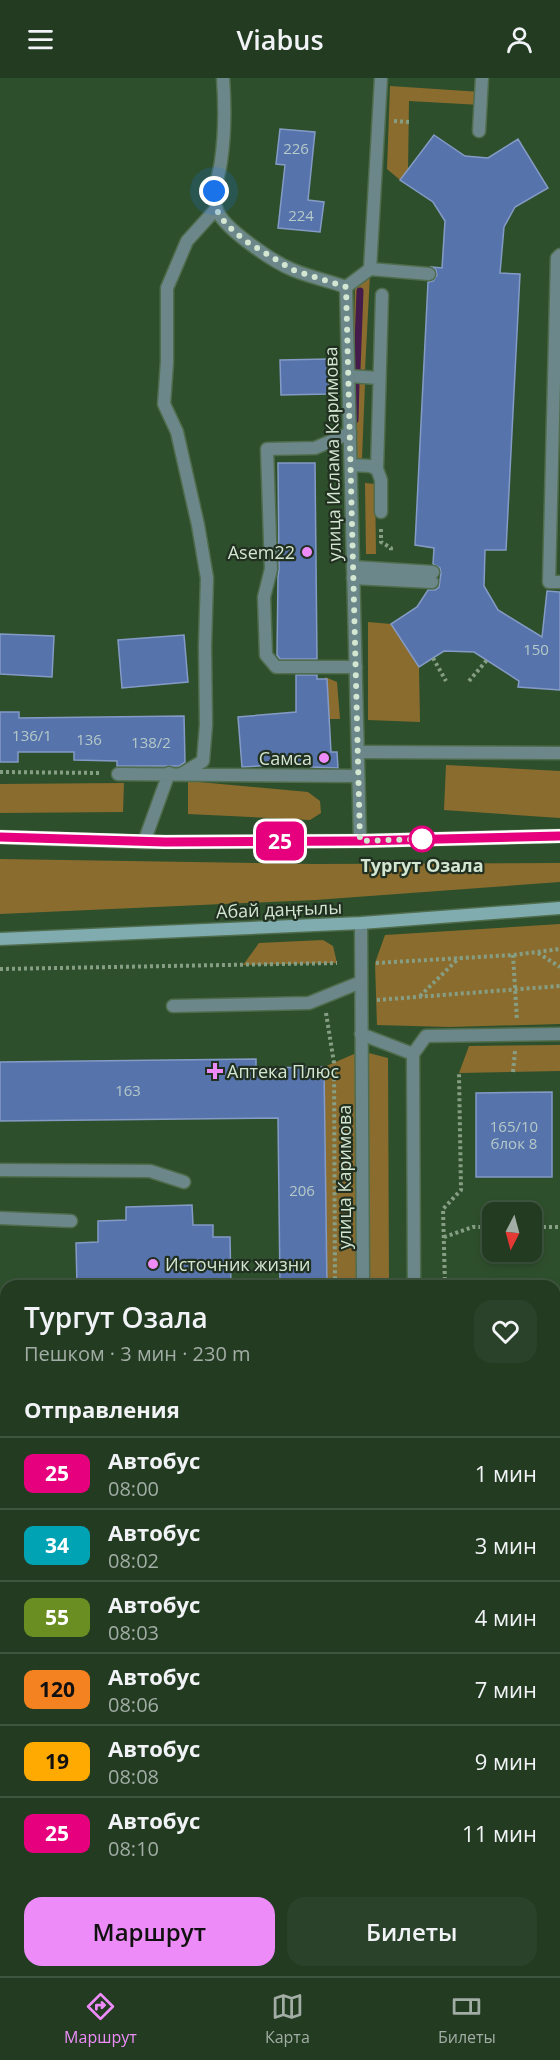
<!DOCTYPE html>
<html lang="ru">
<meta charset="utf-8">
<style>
:root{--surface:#223b21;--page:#2a422a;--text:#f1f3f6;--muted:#a2ada5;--line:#3f553f;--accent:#ed8cf9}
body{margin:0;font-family:"Open Sans",sans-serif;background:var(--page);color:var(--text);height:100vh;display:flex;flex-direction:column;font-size:22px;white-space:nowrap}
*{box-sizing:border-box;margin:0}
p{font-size:20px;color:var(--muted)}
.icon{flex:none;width:33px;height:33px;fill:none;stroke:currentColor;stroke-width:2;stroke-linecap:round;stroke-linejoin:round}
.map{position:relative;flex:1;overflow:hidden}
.drawer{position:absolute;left:0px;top:1202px;width:561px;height:698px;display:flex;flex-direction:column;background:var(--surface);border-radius:18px 18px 0 0;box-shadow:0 3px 9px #0003,0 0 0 2px var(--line)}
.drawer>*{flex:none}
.badge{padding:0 12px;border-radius:9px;font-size:21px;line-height:39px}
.needle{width:39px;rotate:186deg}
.controls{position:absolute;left:482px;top:1124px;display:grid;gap:12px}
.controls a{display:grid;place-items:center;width:60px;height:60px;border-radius:12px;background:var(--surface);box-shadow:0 3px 9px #0003,0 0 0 2px var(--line);font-size:30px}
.you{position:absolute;width:30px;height:30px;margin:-15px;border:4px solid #fff;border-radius:50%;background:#1a73e8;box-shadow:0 0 0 9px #1a73e833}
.map>.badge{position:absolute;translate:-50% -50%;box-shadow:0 0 0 3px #fff}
h2{padding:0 24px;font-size:22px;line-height:54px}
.round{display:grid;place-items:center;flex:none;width:63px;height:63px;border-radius:18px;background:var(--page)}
.head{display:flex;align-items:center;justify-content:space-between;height:102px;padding:0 24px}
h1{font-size:28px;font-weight:600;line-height:45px}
.cta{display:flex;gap:12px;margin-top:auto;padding:12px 24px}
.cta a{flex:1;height:69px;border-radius:18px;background:var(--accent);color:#111;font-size:24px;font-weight:600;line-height:69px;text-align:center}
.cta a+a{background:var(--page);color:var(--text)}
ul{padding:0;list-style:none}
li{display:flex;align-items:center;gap:18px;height:72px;padding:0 24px;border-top:2px solid var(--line)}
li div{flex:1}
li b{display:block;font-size:22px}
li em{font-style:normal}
li .badge{min-width:66px;font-weight:700;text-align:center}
header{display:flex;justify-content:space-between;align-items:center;height:78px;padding:0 24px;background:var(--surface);font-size:27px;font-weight:600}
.tab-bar{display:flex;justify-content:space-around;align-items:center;height:84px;border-top:2px solid var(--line);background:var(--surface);font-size:16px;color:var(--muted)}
.tab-bar a{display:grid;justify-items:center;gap:3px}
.tab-bar .on{color:var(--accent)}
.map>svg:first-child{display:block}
.green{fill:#8b6c2f}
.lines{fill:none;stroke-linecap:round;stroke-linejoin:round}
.stream{stroke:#441b4a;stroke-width:7}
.building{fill:#5773ab;stroke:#849bc6;stroke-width:1.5}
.service-casing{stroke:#4f6d4d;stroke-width:15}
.minor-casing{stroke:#4f6d4d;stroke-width:15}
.tertiary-casing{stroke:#4f6d4d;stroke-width:15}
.secondary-casing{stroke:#4f6d4d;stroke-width:15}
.path{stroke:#869f84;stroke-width:4;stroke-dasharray:3 3;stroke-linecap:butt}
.service{stroke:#6c878a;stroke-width:12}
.minor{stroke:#6c878a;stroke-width:12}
.tertiary{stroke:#6c878a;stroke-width:12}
.secondary{stroke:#80acaf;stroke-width:12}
.line-casing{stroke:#fff;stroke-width:14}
.line{stroke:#e6007e;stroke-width:9}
.walk{stroke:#d3e6d1;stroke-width:6;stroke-dasharray:0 10.8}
.poi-dot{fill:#ed8cf9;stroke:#213020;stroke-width:2}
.stop-dot{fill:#fff;stroke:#e6007e;stroke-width:3}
.labels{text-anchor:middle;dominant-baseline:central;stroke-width:4.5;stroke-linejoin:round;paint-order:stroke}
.number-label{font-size:15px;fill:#b4c9c8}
.street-label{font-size:18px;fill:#d3e6d1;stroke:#213020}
.poi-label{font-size:18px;fill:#d3e6d1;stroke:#213020;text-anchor:end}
.stop-label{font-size:18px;font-weight:bold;fill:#d3e6d1;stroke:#213020}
</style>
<header><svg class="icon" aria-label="menu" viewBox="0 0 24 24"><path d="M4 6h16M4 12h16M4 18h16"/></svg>Viabus<svg class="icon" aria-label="person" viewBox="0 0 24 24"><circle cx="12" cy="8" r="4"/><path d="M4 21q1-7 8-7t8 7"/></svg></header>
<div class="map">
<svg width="560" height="1898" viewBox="0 0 560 1898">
<rect width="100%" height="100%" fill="#2e4f2c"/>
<path class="green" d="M 390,8 L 481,14 L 481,27 L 409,23 L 408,92 L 400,102 L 387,91 Z
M 370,196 L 365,292 L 353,291 L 355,210 Z
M 348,306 L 365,306 L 362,380 L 350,380 Z
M 365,405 L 375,406 L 376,476 L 366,476 Z
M 368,544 L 391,546 L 419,589 L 420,644 L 368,642 Z
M 325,599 L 337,604 L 340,641 L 329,641 Z
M 446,687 L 560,693 L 560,740 L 444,732 Z
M 188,703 L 308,714 L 320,723 L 321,735 L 310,742 L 188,736 Z
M 124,705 L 123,734 L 0,735 L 0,706 Z
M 0,781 L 314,786 L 560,785 L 560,804 L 315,822 L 0,836 Z
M 560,846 L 560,946 L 449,949 L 377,947 L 375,885 L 385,857 Z
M 323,862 L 333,868 L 337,885 L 243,887 L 259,865 Z
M 560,967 L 560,993 L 459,995 L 469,968 Z
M 361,973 L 388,980 L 389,1207 L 327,1207 L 324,989 Z"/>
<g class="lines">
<path class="stream" d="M 357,291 L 360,213
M 355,342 L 356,305"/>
</g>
<path class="building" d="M 280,51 L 315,54 L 308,122 L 324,124 L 320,154 L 278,150 L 285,87 L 276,86 Z
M 434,57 L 465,78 L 488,80 L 518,61 L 548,110 L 515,129 L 504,149 L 500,195 L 520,196 L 506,472 L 485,472 L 484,508 L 498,532 L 542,559 L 547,513 L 560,514 L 560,612 L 518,609 L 519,603 L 474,574 L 444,573 L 419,589 L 391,546 L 417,529 L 428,512 L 435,512 L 439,509 L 441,495 L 440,490 L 433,486 L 434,470 L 415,467 L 428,204 L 433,203 L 437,197 L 436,192 L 432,189 L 442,190 L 445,143 L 433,124 L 400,102 Z
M 328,281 L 329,316 L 281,317 L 280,282 Z
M 278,385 L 315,385 L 317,581 L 280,581 L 277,577 L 278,499 L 279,491 Z
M 0,556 L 54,558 L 52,599 L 0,596 Z
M 184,557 L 188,604 L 122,610 L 118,562 Z
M 296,597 L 317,597 L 317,601 L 327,601 L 331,674 L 337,674 L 338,690 L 311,689 L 311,685 L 242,689 L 238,639 L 296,634 Z
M 0,634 L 19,634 L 19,640 L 184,638 L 185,684 L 179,688 L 117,688 L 117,683 L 74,682 L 74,674 L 18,674 L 18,684 L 0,684 Z
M 256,981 L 256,990 L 324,989 L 327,1208 L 280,1208 L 278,1040 L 0,1043 L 0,984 Z
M 552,1014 L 552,1099 L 476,1099 L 476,1015 Z
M 192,1127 L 193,1147 L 213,1147 L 213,1159 L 230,1159 L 231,1208 L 77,1208 L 76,1165 L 98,1164 L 98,1143 L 126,1142 L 126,1129 Z"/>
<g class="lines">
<g class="service-casing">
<path id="service" d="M 223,0 C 225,27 225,56 221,83 C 219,99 212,113 216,129 C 220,149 274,184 293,192 C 310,199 329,203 346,209
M 479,53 L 482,0
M 560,177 L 557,180 L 549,504 L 560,504
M 370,191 L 429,196
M 348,298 L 379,300
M 350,355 L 315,370 L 267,371 L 271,491 L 264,519 L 266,577 L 276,589 L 356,589
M 351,387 L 370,388 L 377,391 L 381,402 L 381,434
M 377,391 L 382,217
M 353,489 L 433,494
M 353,500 L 432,504
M 358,674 L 560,675
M 183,695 L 203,683 L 206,647 L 205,568 L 207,500 L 198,447 L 177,354 L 164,326 L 167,284 L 167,210 L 187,163 L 216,131
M 118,696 L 358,698
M 144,764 L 169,695
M 173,928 L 309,925 L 361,904
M 361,956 L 413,976 L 414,1208
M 413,976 L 426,958 L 560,956
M 0,1092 L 150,1093 L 184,1104
M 0,1140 L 71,1143
M 555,1499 L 560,1499
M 555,1859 L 560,1859
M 85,1898 L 89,1893"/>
</g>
<g class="minor-casing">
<path id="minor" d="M 360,763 L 346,209 L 370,191 L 381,0"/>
</g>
<g class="tertiary-casing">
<path id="tertiary" d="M 361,845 L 363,1208
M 367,1893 L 367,1898"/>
</g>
<g class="secondary-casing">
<path id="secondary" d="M 0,759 L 144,764 L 360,763 L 560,758
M 0,861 L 361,845 L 560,830"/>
</g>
<path class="path" d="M 394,43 L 409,44
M 381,451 L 381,464 L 391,470 L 391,474
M 433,580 L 446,603
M 469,603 L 487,582
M 0,694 L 102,695
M 538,875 L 560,889
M 513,877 L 517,942
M 376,885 L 513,877 L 560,871
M 0,891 L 337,885
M 420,918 L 459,880
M 377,922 L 560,908
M 326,935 L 334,985 L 335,1208
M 513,994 L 515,973
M 531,1149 L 560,1149
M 444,1159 L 473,1149 L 492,1149
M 445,1208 L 443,1131 L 461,1112 L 459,995"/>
<use href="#service" class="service"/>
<use href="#minor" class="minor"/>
<use href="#tertiary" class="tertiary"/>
<use href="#secondary" class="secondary"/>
</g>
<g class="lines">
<g class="line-casing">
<path id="line" d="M 0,759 L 165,764 L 360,763 L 560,758"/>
</g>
<use href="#line" class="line"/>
<path class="walk" d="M 214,113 L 216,131 L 226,146 L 244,162 L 293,192 L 346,209 L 360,763 L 425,761 L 422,761"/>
</g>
<g class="poi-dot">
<circle cx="307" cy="474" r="6"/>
<circle cx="324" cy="680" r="6"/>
<path d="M212 984h6v6h6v6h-6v6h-6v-6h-6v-6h6z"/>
<circle cx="153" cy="1186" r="6"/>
</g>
<circle class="stop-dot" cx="422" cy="761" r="12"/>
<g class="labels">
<g class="number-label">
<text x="296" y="70">226</text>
<text x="301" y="137">224</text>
<text x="536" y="571">150</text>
<text x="32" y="657">136/1</text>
<text x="89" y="661">136</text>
<text x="151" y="664">138/2</text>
<text x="128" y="1012">163</text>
<text x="514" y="1048">165/10<tspan x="514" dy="17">блок 8</tspan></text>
<text x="302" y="1112">206</text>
</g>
<g class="street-label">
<text transform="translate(332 376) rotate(-91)">улица Ислама Каримова</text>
<text transform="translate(279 831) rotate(-2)">Абай даңғылы</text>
<text transform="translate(344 1099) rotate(-90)">улица Каримова</text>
</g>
<g class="poi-label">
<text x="295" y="474">Asem22</text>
<text x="312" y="680">Самса</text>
<text x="227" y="993" text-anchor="start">Аптека Плюс</text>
<text x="165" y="1186" text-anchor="start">Источник жизни</text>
</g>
<g class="stop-label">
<text x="422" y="787">Тургут Озала</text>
</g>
</g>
</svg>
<div class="controls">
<a><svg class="needle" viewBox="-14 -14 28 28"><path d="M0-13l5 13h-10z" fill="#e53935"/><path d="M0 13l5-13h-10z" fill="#a2ada5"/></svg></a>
</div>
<div class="you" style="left:214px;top:113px"></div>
<b class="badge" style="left:280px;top:763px;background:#e6007e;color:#fff">25</b>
<section class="drawer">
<div class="head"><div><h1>Тургут Озала</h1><p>Пешком · 3 мин · 230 m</p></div><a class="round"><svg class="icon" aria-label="heart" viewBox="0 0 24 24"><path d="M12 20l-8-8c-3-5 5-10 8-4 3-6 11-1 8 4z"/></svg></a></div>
<h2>Отправления</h2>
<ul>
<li><span class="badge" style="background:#e6007e;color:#fff">25</span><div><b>Автобус</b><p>08:00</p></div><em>1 мин</em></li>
<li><span class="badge" style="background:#00a3b4;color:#fff">34</span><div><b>Автобус</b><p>08:02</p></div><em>3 мин</em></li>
<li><span class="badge" style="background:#6b8e23;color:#fff">55</span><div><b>Автобус</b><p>08:03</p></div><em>4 мин</em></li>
<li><span class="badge" style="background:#f58220;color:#111">120</span><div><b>Автобус</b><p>08:06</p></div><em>7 мин</em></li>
<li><span class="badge" style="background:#fa0;color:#111">19</span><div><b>Автобус</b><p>08:08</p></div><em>9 мин</em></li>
<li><span class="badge" style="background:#e6007e;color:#fff">25</span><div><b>Автобус</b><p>08:10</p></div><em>11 мин</em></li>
</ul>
<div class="cta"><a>Маршрут</a><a>Билеты</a></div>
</section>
</div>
<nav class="tab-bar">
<a class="on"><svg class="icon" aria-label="directions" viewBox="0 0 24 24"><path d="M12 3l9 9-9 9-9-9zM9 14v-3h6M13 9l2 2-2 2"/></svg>Маршрут</a>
<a><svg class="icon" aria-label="map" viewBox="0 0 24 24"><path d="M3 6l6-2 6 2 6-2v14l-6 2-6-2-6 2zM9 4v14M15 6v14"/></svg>Карта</a>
<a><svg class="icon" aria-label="tickets" viewBox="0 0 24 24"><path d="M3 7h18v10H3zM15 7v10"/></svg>Билеты</a>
</nav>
